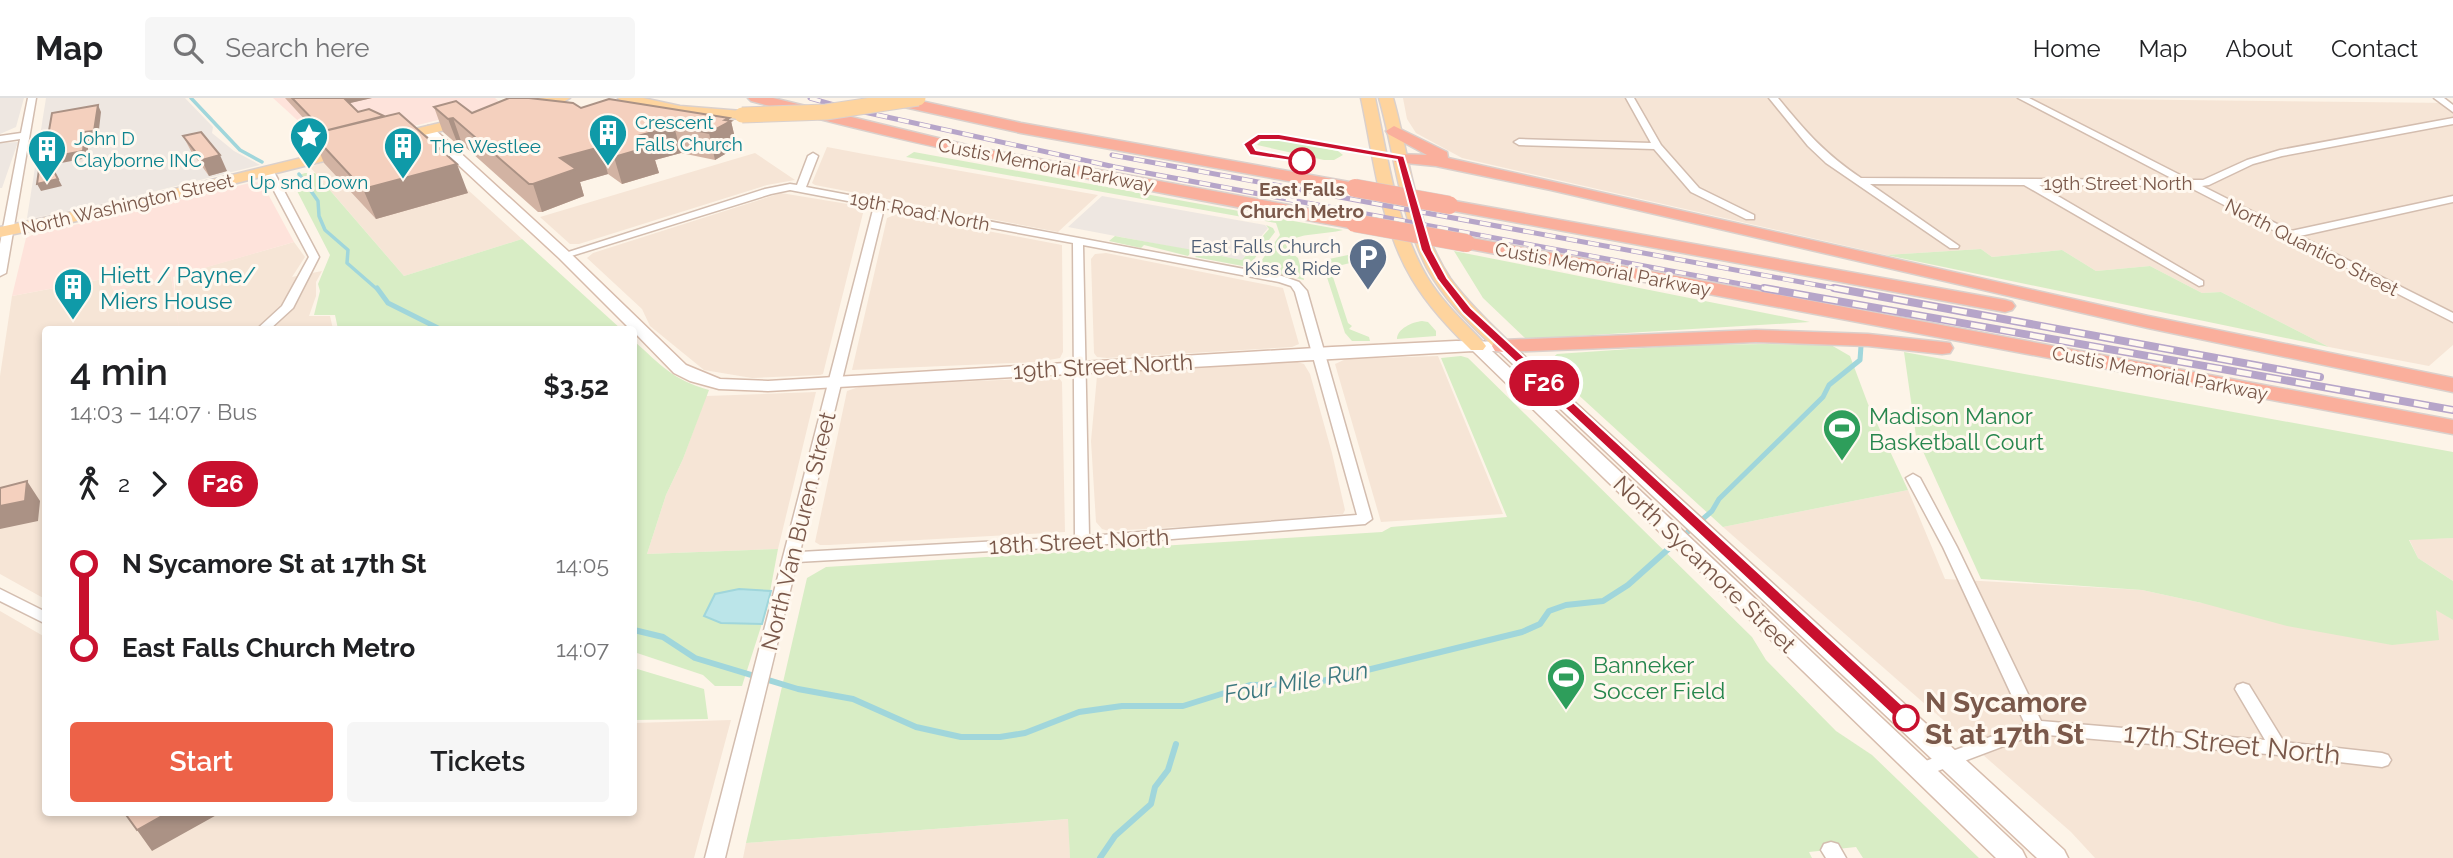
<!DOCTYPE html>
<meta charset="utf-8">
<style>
:root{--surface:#fff;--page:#f6f6f6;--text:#202124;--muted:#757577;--line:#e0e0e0;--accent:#ed6248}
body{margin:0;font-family:Raleway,sans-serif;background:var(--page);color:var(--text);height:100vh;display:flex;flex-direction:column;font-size:26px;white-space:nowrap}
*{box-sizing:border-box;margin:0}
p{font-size:23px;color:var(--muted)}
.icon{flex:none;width:38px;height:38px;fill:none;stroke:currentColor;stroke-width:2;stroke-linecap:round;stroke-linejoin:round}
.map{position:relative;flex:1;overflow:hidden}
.sheet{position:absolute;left:42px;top:228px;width:595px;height:490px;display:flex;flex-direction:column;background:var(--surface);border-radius:7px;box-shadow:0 4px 10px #0003}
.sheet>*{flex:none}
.badge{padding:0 14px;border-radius:23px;font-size:24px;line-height:46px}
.map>.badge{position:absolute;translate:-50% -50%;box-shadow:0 0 0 4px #fff}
.legs{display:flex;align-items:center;gap:10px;height:77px;padding:0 28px;font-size:23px}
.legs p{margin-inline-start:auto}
.overview{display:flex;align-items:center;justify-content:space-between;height:119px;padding:0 28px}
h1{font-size:38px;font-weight:600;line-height:52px}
.cta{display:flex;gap:14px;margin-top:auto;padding:14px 28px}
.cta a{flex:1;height:80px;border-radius:7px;background:var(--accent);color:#fff;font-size:28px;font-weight:600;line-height:80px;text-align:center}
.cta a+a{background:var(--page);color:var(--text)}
ul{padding:0 28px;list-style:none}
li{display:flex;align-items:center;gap:24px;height:84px;font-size:26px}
li i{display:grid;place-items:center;width:10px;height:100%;margin:0 9px;background:currentColor}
li i::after{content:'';width:18px;height:18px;margin:-9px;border:5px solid;border-radius:50%;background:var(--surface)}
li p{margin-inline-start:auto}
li:first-child i{background:linear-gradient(#0000 50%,currentColor 0)}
li:last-child i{background:linear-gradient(currentColor 50%,#0000 0)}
header{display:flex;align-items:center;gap:42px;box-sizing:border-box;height:98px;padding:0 35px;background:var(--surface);border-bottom:2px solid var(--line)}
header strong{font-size:33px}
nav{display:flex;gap:38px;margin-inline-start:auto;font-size:24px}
.search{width:490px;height:63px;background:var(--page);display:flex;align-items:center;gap:18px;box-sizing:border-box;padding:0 24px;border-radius:7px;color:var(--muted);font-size:26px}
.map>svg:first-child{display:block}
.residential{fill:#f6e5d6}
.commercial{fill:#fee3db}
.industrial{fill:#eee7e1}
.green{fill:#d8edc5}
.water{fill:#bbe5e9;stroke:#a0d6db;stroke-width:2}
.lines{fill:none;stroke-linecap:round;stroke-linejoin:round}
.stream-far2{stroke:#a0d6db;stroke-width:3.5}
.stream-far1{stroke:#a0d6db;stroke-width:5}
.stream{stroke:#a0d6db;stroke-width:6}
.street-casing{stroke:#d3bdaf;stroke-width:3}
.secondary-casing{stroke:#d7bcac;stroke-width:3}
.primary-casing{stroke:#dad0cc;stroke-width:3}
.highway-casing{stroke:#dad0cc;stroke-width:3}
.street{fill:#fff;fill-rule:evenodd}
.secondary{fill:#fff;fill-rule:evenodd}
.primary{fill:#fed49e;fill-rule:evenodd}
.highway{fill:#faaf9c;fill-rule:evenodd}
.rail-far1-casing{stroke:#b6a5c9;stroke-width:5}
.rail-casing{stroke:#b6a5c9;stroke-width:8}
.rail-far1{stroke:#fff8ef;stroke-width:3.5;stroke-dasharray:11;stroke-linecap:butt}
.rail{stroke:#fff8ef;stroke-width:5;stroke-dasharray:15;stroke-linecap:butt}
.primary-bridge-casing{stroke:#dad0cc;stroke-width:17;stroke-linecap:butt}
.highway-bridge-casing{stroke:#dad0cc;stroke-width:19;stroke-linecap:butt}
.primary-bridge{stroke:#fed49e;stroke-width:15}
.highway-bridge{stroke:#faaf9c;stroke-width:18}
.wall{fill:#d2b3a3}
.shaded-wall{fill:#ab9285}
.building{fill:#f4d0be;stroke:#ab9285;stroke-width:2}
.line-1{fill:#c8102e;stroke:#fff;stroke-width:2}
.stop-1-dot{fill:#fff;stroke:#c8102e;stroke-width:3.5}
.labels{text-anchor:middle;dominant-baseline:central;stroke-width:6;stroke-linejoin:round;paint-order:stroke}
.far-culture-label{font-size:19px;fill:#0d838f;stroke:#fff8ef;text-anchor:start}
.far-street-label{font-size:19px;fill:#7a584a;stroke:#fff8ef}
.far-stop-label{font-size:19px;font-weight:bold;fill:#7a584a;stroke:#fff8ef}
.far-service-label{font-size:19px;fill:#4e5e75;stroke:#fff8ef;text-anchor:end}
.culture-label{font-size:23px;fill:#0d838f;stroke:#fff8ef;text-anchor:start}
.street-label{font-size:23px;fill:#7a584a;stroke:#fff8ef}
.leisure-label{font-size:23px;fill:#27864d;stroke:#fff8ef;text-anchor:start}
.water-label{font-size:24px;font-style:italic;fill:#3c787f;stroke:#fff8ef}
.near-stop-label{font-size:28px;font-weight:bold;fill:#7a584a;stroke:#fff8ef;text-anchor:start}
.near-street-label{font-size:28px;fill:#7a584a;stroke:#fff8ef}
</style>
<header>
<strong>Map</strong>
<div class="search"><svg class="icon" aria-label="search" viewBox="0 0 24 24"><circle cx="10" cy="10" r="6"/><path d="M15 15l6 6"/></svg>Search here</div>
<nav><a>Home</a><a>Map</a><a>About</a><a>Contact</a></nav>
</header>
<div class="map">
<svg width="2453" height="760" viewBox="0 0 2453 760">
<rect width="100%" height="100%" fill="#fdf4e8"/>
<path class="residential" d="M 1403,0 L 2005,0 L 2453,5 L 2453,247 L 2429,268 L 2329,249 L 2221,194 L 2202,195 L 2150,168 L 2096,173 L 2062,152 L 1992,159 L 1981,151 L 1886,157 L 1462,60 L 1416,35 L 1407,21 Z
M 827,49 L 864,56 L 1098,97 L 1058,134 L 815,87 L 812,85 Z
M 402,52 L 436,63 L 522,141 L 404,178 L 310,69 L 324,64 Z
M 755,55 L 795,82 L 767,87 L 579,146 L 570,146 L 540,119 Z
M 781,95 L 860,108 L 864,111 L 823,276 L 820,277 L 752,280 L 704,272 L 650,228 L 642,211 L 587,160 L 593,155 Z
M 897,116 L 1062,147 L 1063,254 L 1060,260 L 1038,264 L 852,272 L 887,120 Z
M 294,144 L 305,159 L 292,179 L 322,173 L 316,184 L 316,198 L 309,218 L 330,218 L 333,231 L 46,231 L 45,501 L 0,476 L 0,278 L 12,198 L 108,180 L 114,193 L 171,178 L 175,203 L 175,178 Z
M 1106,155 L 1283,190 L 1299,246 L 1292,249 L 1107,260 L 1097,259 L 1094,255 L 1091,161 L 1095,156 Z
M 1438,258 L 1503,416 L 1381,424 L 1335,266 L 1346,261 Z
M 1291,262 L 1304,266 L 1310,276 L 1332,355 L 1345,412 L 1343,416 L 1232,426 L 1109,433 L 1102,431 L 1096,424 L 1091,343 L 1097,278 L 1112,274 Z
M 1049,280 L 1059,280 L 1062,284 L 1065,434 L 829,447 L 820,447 L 815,444 L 847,293 L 862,288 Z
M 816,294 L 778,451 L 647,456 L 666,397 L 683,361 L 706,298 Z
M 1908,392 L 1945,481 L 2142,492 L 2202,505 L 2436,511 L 2453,522 L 2453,760 L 2095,760 L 2071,734 L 1723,429 Z
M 2453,440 L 2453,483 L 2418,460 L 2409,441 Z
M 0,513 L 45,539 L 46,714 L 634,714 L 634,625 L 731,622 L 694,760 L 0,760 Z
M 1069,721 L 1070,760 L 743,760 L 746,745 Z"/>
<path class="commercial" d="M 273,0 L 495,0 L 502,6 L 378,37 L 359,18 L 306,30 Z
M 254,84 L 262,85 L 294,144 L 173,179 L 179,231 L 171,178 L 114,193 L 108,180 L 12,198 L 26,140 L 32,137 Z"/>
<path class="industrial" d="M 0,0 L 24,0 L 16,29 L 0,36 Z
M 46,0 L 185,0 L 213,29 L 212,35 L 234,53 L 260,67 L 120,102 L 29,121 L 27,120 Z
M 18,44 L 2,90 L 0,90 L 0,45 Z
M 1102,98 L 1265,127 L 1268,130 L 1242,162 L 1068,129 Z"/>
<path class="green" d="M 1274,41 L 1338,53 L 1343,57 L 1334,62 L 1324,62 L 1257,47 L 1261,43 Z
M 914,54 L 1343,132 C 1326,137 1297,134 1286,146 L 1288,152 L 1298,160 L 1304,182 L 1256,170 L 1280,137 L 1276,125 L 906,59 Z
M 305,75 L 315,75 L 404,178 L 522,141 L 621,231 L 338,231 L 335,217 L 314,217 L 320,193 L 318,186 L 330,157 L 294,87 L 293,79 Z
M 1266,127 L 1273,130 L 1275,134 L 1248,169 L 1195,159 L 1200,154 L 1242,162 L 1269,131 Z
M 1115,138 L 1120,139 L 1193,152 L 1188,158 L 1144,147 L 1141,150 L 1109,143 Z
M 1981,151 L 1992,159 L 2062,152 L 2096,173 L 2150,168 L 2202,195 L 2221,194 L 2329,249 L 1886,157 Z
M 1454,153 L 1810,224 L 1526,241 L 1483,200 Z
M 1348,157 L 1354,164 L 1334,169 L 1332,176 L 1348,225 L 1352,228 L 1349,231 L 1369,239 L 1370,243 L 1352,243 L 1345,235 L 1324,170 L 1329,161 Z
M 1422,223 L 1428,224 L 1436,233 L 1436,238 L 1397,241 C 1397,231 1412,224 1422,223 Z
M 634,243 C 661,267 673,282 709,292 L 683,361 L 666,397 L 647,456 L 778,451 L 767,510 L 742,588 L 715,588 L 703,577 L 634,554 Z
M 1766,246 L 1831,247 L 1850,258 L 1868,306 L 1908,392 L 1723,429 L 1550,271 L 1550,262 L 1557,256 L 1688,247 Z
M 1904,254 L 2453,354 L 2453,440 L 2409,442 L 2418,460 L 2453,483 L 2453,522 L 2436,512 L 2439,542 L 2392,547 L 2287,528 L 2202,505 L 2142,492 L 1981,481 L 1916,338 Z
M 1461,258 L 1468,260 L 1752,539 L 1766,562 L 1836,633 L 1872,657 L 1979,760 L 1863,760 L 1856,749 L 1809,754 L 1812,760 L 1070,760 L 1068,721 L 746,745 L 807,480 L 826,469 L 1382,434 L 1391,429 L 1507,419 L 1441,260 Z
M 634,570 L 704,591 L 708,621 L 634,622 Z"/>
<path class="water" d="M 739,491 L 771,493 L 762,526 L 721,525 L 704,518 L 715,496 Z"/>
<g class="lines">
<path class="stream-far2" d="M 191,0 L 240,52 L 262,64
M 299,76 L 318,103 L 319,118 L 325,132 L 348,152 L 347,165 L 378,192"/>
<path class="stream-far1" d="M 377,190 L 388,205 L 440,231
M 1682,439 L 1712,413 L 1719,401 L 1823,299 L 1829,287 L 1860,262 L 1861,248"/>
<path class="stream" d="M 634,532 L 663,539 L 695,560 L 798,591 L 853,601 L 916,629 L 961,639 L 1000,639 L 1025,635 L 1079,614 L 1122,608 L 1183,608 L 1250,587 L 1310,586 L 1522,534 L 1540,526 L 1549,513 L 1566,507 L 1603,503 L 1628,487 L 1684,437
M 1100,760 L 1115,738 L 1151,706 L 1155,689 L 1168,672 L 1176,646"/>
<g class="street-casing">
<path id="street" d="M 28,0 L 36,0 L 6,175 L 0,178 L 0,146 L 20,41 L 0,44 L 0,38 L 21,35 Z
M 1626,0 L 1634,0 L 1661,47 L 1699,90 L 1754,117 L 1754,121 L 1746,121 L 1691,94 L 1654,51 L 1519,47 L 1514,44 L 1519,41 L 1651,45 Z
M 1769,0 L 1778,0 C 1805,33 1825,56 1861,80 L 2175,82 L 2018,0 L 2029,0 L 2190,82 L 2203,82 L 2247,62 L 2280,52 L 2453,20 L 2453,26 L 2282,58 L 2253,66 L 2209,87 L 2202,88 L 2291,133 L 2453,98 L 2453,104 L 2300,138 L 2453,215 L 2453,224 L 2187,88 L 2039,87 L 2203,183 L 2203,187 L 2199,188 L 2024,87 L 1870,86 L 1959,148 L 1958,150 L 1950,150 L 1826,65 L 1808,48 Z
M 2434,0 L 2444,0 L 2453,7 L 2453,14 Z
M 813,55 L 818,58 L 806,89 L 1282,178 L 1299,184 L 1307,193 L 1372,421 L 1365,426 L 1082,448 L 797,464 L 725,760 L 705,760 L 874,108 L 790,92 L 771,96 L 568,159 L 560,159 L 559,157 L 765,91 L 790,86 L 797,87 L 808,58 ZM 884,110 L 1073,145 L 1075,439 L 800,454 ZM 1083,147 L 1279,184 L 1291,188 L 1295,194 L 1357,417 L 1089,438 Z
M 268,69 L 273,72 L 319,159 L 293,210 L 270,231 L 257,231 L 282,208 L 309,159 L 263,72 Z
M 1913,376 L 1920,380 L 1957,449 L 2041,623 L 2265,642 L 2235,591 L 2237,587 L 2243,585 L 2249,587 L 2284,644 L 2382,655 L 2388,657 L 2391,662 L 2388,667 L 2382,669 L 2279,657 L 2036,636 L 1927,677 L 1921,679 L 1915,677 L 1912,672 L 1915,667 L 2025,626 L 1943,449 L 1906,380 Z
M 0,491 L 46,514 L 46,526 L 0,503 Z
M 1831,744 L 1838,746 L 1846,760 L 1826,760 L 1821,752 L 1824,746 Z"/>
</g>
<g class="secondary-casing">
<path id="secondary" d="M 428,28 L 432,29 L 569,154 L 686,267 L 720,281 L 768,283 L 1332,249 L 1456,243 L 1509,244 L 2064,752 L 2068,760 L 2037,760 L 1499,253 L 1492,253 L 2022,752 L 2026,760 L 1996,760 L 1473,253 L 768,293 L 719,291 L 690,283 L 674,275 L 634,234 L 634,231 L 630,231 L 559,160 L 424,35 L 422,32 Z"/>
</g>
<g class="primary-casing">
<path id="primary" d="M 541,0 L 570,0 L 563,4 L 524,11 L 517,7 L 519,4 Z
M 618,0 L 643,0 L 680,8 L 742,13 L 749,17 L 742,21 L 680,16 L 620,3 Z
M 1361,0 L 1375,0 C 1388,60 1396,126 1427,179 C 1442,204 1464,224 1483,244 L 1486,248 L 1483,252 L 1471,252 C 1449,230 1428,208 1412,181 C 1380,128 1374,60 1361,0 Z
M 1379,0 L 1393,0 C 1410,59 1415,128 1450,180 C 1467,204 1489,224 1509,244 L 1512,248 L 1509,252 L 1497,252 C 1471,227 1444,202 1427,170 C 1400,118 1395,56 1379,0 Z
M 469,18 L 476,22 L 474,25 L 395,44 L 388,40 L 390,37 Z
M 347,49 L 354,53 L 352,56 L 125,113 L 0,139 L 0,129 L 125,103 Z"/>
</g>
<g class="highway-casing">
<path id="highway" d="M 748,0 L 773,0 L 979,50 L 1355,119 L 1364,125 L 1355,131 C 1152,93 950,58 751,3 Z
M 878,0 L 907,0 L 1021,25 L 1355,85 L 1364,90 L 1355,95 L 1021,35 L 886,5 Z
M 1394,28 L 1447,54 L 1448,60 L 2148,218 L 2453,280 L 2453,294 L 2148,230 L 1551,92 L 1436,68 L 1395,64 L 1393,60 L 1395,56 L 1427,57 L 1388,36 L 1386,33 Z
M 1449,102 L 2005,202 L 2012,204 L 2015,208 L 2012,212 L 2005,214 L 1443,111 L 1440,107 L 1443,103 Z
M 1466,139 L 2453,322 L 2453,336 L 1459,149 L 1457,145 Z
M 1756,232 L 1868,236 L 1942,244 L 1950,245 L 1953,250 L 1950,255 L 1942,256 L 1868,248 L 1756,244 L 1503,254 L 1495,253 L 1492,248 L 1495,243 L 1503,242 Z"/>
</g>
<use href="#street" class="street"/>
<use href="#secondary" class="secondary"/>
<use href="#primary" class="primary"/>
<use href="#highway" class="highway"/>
<g class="rail-far1-casing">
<path id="rail-far1" d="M 810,0 L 841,9
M 855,12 L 1115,69 L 1773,192
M 1112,57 L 1844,192"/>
</g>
<g class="rail-casing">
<path id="rail" d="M 1764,190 L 2453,312
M 1834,190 L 2320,279"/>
</g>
<use href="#rail-far1" class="rail-far1"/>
<use href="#rail" class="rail"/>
<g class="primary-bridge-casing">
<path id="primary-bridge" d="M 742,17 L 826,14 L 918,0"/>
</g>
<g class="highway-bridge-casing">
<path id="highway-bridge" d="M 1355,90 L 1449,107
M 1355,125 L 1466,145"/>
</g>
<use href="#primary-bridge" class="primary-bridge"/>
<use href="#highway-bridge" class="highway-bridge"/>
</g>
<path class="wall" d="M 285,0 L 372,0 L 349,5 L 358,14 L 468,95 L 376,121 L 324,65 L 312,36 L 317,35 Z
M 434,9 L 472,15 L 581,10 L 729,23 L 731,23 L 737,49 L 715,62 L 681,55 L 655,62 L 659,75 L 622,86 L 608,76 L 580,84 L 584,98 L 542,114 L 538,114 L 462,46 L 458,47 L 443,34 Z
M 183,38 L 227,73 L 209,78 L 191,53 Z"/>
<path class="shaded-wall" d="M 339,0 L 372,0 L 342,7 Z
M 98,7 L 101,14 L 98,40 L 89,41 L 87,60 L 51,67 L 62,88 L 41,93 L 37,86 L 47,60 L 85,34 Z
M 453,20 L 462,46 L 458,47 L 448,21 Z
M 729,20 L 729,24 L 731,23 L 737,49 L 715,62 L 709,35 Z
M 674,28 L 681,55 L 655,62 L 659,75 L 622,86 L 614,59 L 638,38 Z
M 600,49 L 608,76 L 580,84 L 584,98 L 542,114 L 533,86 L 560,60 Z
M 220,57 L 227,73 L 209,78 L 202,62 Z
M 457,66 L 468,95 L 376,121 L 363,91 Z
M 27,383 L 40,403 L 38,423 L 0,431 L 0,408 Z
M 169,714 L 222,714 L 152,753 L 137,732 Z"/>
<path class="building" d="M 292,0 L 344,0 L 358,14 L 369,11 L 384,18 L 324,33 Z
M 509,0 L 529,0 L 573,5 L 581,10 L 609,1 L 729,20 L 725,22 L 731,23 L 709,35 L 674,28 L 638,38 L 652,48 L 614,59 L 600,49 L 560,60 L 576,71 L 533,86 L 529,86 L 453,20 L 448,21 L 434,9 L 456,3 L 472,15 Z
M 98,7 L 94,33 L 85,34 L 83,53 L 47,60 L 58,81 L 37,86 L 42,50 L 45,56 L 52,15 Z
M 399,15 L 457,66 L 363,91 L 312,36 Z
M 201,34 L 220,57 L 202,62 L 183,38 Z
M 27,383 L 25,403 L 0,408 L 0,390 Z
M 124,714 L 169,714 L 137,732 Z"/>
<path class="line-1" d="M 1258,36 L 1279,36 L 1404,58 L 1432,152 L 1447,180 L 1471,210 L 1912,616 L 1914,620 L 1912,624 L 1900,624 L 1463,215 L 1437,181 L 1421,152 L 1397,62 L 1279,42 L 1260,42 L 1253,47 L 1256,52 L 1306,61 L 1306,65 L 1250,57 L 1243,46 Z"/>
<defs>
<g id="building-pin" transform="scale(2.0125)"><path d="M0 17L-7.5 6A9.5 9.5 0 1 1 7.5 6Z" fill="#0f9aa8" stroke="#fff8ef"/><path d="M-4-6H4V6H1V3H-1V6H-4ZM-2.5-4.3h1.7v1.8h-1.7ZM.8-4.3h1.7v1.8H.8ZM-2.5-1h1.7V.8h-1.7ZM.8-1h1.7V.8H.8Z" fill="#fff"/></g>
<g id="sight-pin" transform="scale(2.0125)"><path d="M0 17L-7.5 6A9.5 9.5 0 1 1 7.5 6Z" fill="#0f9aa8" stroke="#fff8ef"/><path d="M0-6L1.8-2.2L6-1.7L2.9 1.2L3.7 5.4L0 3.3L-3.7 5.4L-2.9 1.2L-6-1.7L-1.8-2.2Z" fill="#fff"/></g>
<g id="parking-pin" transform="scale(2.0125)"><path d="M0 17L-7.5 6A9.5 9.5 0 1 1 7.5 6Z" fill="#5c6f8a" stroke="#fff8ef"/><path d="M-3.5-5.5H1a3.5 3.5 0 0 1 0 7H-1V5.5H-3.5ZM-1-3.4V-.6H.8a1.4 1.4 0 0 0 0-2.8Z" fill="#fff"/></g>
<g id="stadium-pin" transform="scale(2.0125)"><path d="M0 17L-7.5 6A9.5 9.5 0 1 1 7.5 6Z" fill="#2e9e5b" stroke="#fff8ef"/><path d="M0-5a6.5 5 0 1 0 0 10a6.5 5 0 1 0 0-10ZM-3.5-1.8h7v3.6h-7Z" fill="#fff"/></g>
</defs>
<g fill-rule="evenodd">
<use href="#building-pin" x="608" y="35"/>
<use href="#sight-pin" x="309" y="38"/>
<use href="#building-pin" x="403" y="48"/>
<use href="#building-pin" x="47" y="51"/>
<use href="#parking-pin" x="1368" y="159"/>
<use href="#building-pin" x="73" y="189"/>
<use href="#stadium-pin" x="1842" y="330"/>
<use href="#stadium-pin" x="1566" y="579"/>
</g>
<g class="stop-1-dot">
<circle cx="1302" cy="63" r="12"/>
<circle cx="1906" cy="620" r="12"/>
</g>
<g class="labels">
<g class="far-culture-label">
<text x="635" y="24">Crescent<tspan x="635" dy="22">Falls Church</tspan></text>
<text x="74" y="40">John D<tspan x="74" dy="22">Clayborne INC</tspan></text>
<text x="430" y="48">The Westlee</text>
<text x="309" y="84" text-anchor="middle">Up snd Down</text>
</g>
<g class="far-street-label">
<text transform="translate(1046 67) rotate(11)">Custis Memorial Parkway</text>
<text x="2118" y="85">19th Street North</text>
<text transform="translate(127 106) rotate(-13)">North Washington Street</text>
<text transform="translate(920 113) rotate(11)">19th Road North</text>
<text transform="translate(2312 149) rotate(27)">North Quantico Street</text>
<text transform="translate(1603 171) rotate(11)">Custis Memorial Parkway</text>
<text transform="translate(2160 275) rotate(11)">Custis Memorial Parkway</text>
</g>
<g class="far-stop-label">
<text x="1302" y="91">East Falls<tspan x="1302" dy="22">Church Metro</tspan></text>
</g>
<g class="far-service-label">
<text x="1341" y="148">East Falls Church<tspan x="1341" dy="22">Kiss &amp; Ride</tspan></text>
</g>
<g class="culture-label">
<text x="100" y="176">Hiett / Payne/<tspan x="100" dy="26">Miers House</tspan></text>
</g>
<g class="street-label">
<text transform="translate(1103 268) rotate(-3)">19th Street North</text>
<text transform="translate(798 433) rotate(-76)">North Van Buren Street</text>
<text transform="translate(1079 443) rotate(-3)">18th Street North</text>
<text transform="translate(1705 466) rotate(44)">North Sycamore Street</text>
</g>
<g class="leisure-label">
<text x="1869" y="317">Madison Manor<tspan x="1869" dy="26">Basketball Court</tspan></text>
<text x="1593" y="566">Banneker<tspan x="1593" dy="26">Soccer Field</tspan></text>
</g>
<g class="water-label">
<text transform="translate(1296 584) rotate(-10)">Four Mile Run</text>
</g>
<g class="near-stop-label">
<text x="1925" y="604">N Sycamore<tspan x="1925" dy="32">St at 17th St</tspan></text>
</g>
<g class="near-street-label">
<text transform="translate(2232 646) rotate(6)">17th Street North</text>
</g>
</g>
</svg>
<b class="badge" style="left:1544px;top:285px;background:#c8102e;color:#fff">F26</b>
<section class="sheet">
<div class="overview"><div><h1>4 min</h1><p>14:03 – 14:07 · Bus</p></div><b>$3.52</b></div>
<div class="legs"><svg class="icon" aria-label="walk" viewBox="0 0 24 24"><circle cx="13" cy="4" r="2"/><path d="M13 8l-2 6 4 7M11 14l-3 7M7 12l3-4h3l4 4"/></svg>2<svg class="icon" aria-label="forward" viewBox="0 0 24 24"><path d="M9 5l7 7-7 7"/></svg><b class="badge" style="background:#c8102e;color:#fff">F26</b></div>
<ul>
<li><i style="color:#c8102e"></i><b>N Sycamore St at 17th St</b><p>14:05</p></li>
<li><i style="color:#c8102e"></i><b>East Falls Church Metro</b><p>14:07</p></li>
</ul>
<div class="cta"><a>Start</a><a>Tickets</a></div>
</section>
</div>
